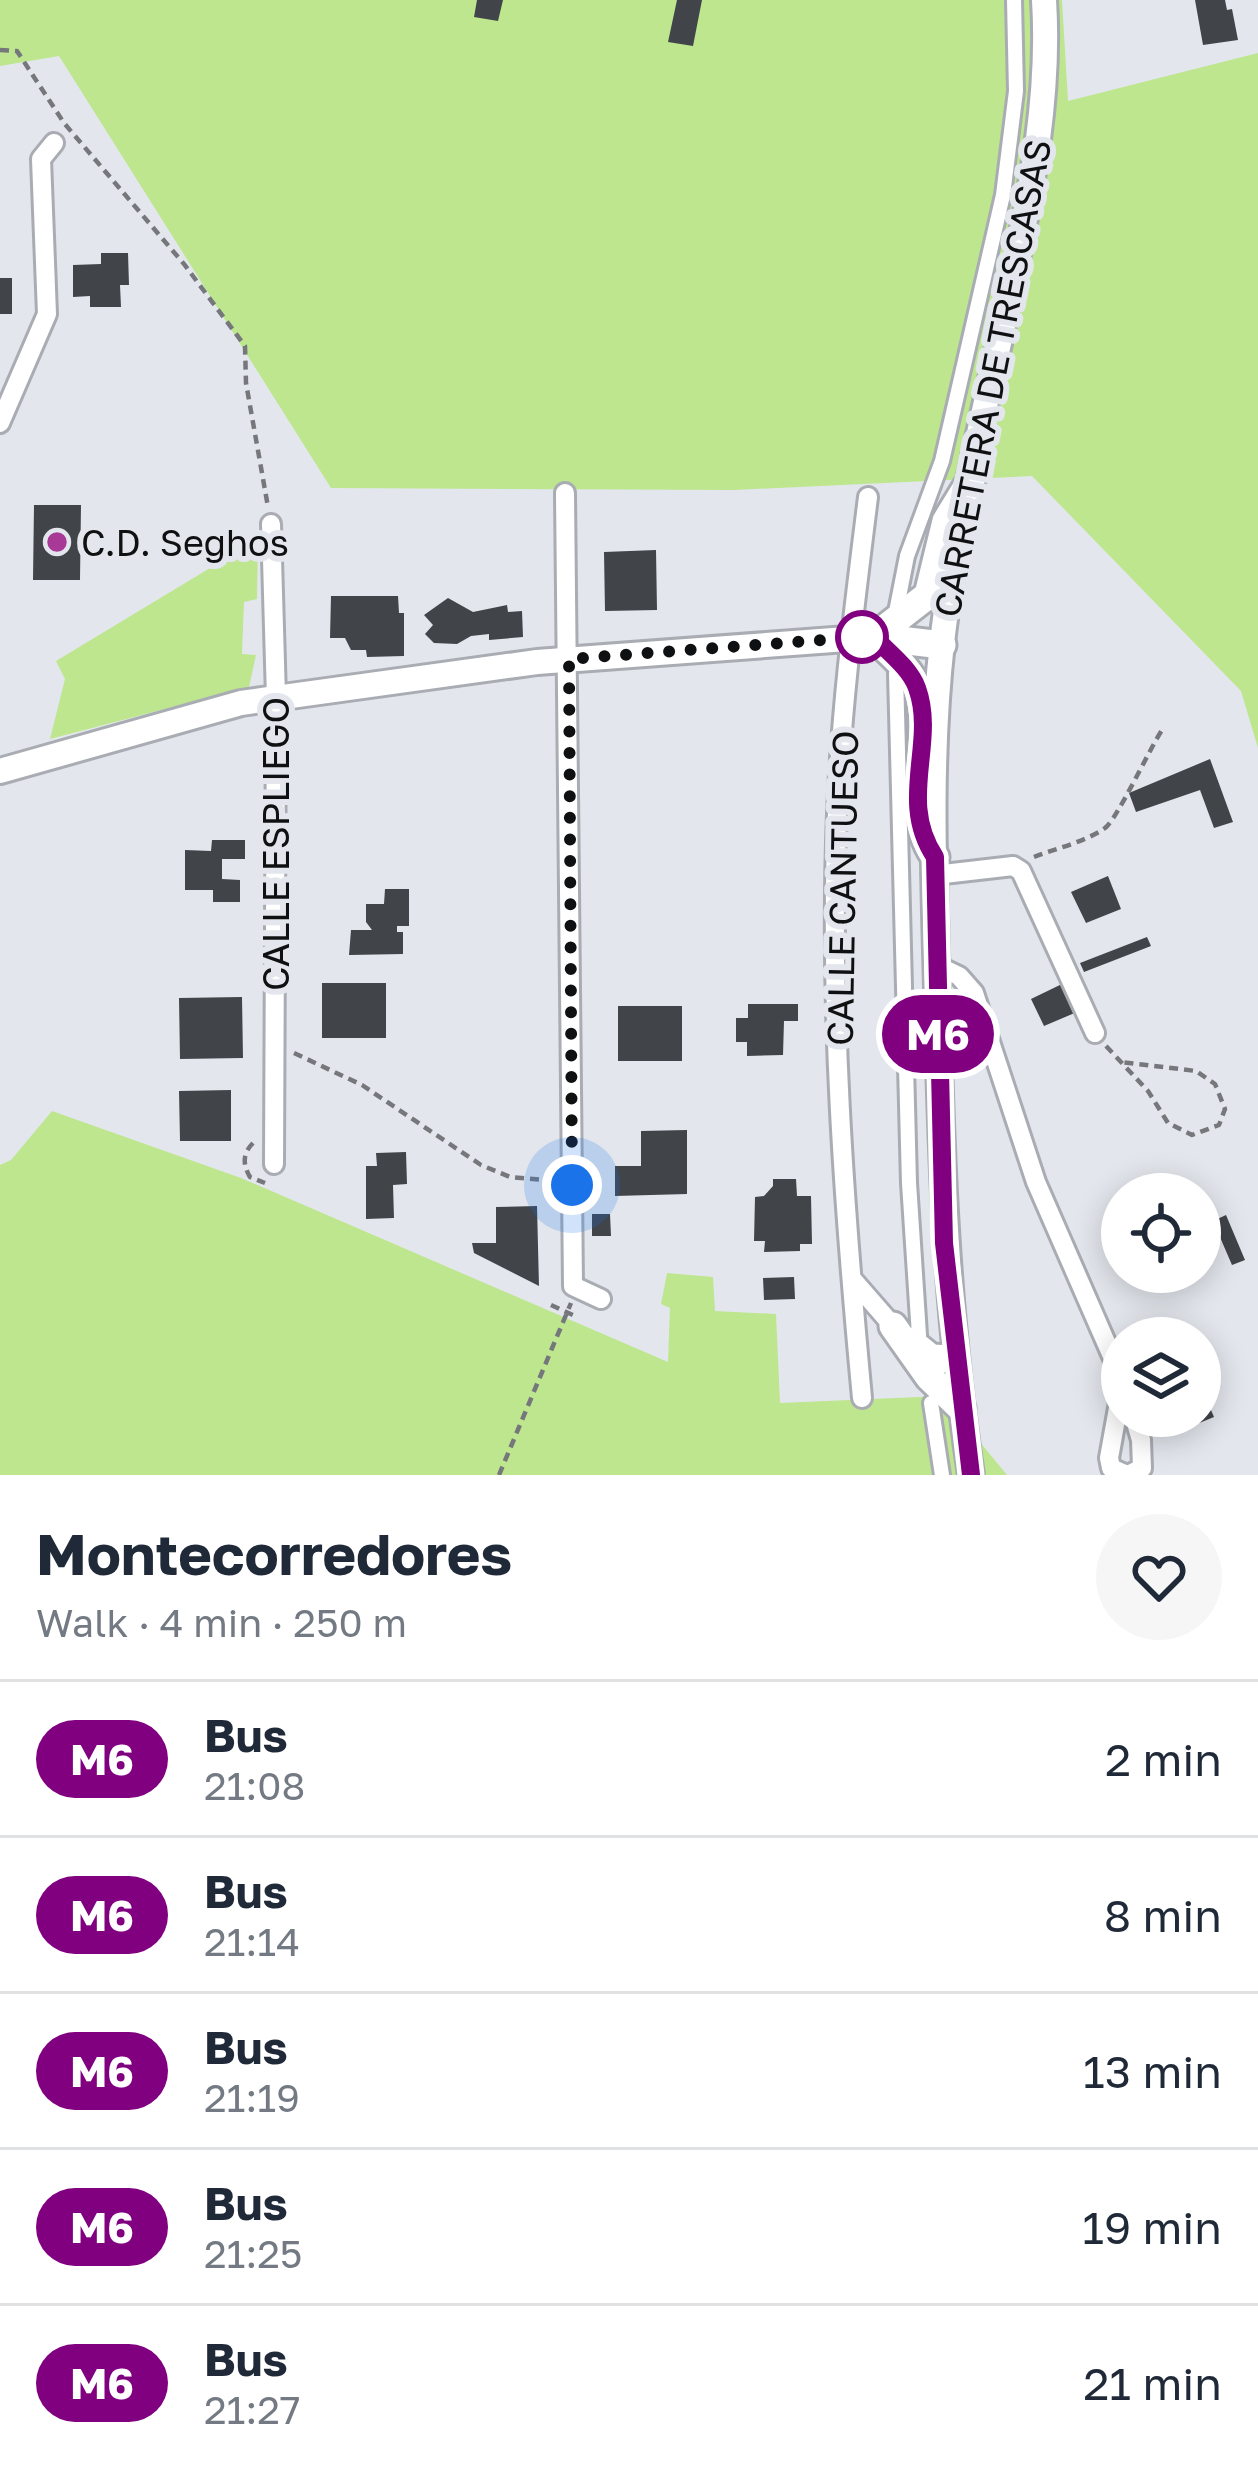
<!DOCTYPE html>
<meta charset="utf-8">
<style>
:root{--surface:#fff;--page:#f6f6f7;--text:#1f2937;--muted:#747a83;--line:#e0e1e3}
body{margin:0;font-family:"Golos Text",sans-serif;background:var(--page);color:var(--text);height:100vh;display:flex;flex-direction:column;font-size:45px;white-space:nowrap}
*{box-sizing:border-box;margin:0}
p{font-size:39px;color:var(--muted)}
.icon{flex:none;width:66px;height:66px;fill:none;stroke:currentColor;stroke-width:2;stroke-linecap:round;stroke-linejoin:round}
.map{position:relative;height:1475px;overflow:hidden}
.sheet{display:flex;flex-direction:column;background:var(--surface);flex:1}
.sheet>*{flex:none}
.badge{padding:0 24px;border-radius:39px;font-size:42px;line-height:78px}
.tools{position:absolute;left:1101px;top:1173px;display:grid;gap:24px}
.tools a{display:grid;place-items:center;width:120px;height:120px;border-radius:50%;background:var(--surface);box-shadow:0 6px 30px #0003;font-size:60px}
.you{position:absolute;width:60px;height:60px;margin:-30px;border:9px solid #fff;border-radius:50%;background:#1a73e8;box-shadow:0 0 0 18px #1a73e833}
.map>.badge{position:absolute;translate:-50% -50%;box-shadow:0 0 0 6px #fff}
.round{display:grid;place-items:center;flex:none;width:126px;height:126px;border-radius:63px;background:var(--page)}
.overview{display:flex;align-items:center;justify-content:space-between;height:204px;padding:0 36px}
h1{font-size:57px;font-weight:700;line-height:90px}
ul{padding:0;list-style:none}
li{display:flex;align-items:center;gap:36px;height:156px;padding:0 36px;border-top:3px solid var(--line)}
li div{flex:1}
li b{display:block;font-size:45px}
li em{font-style:normal}
li .badge{min-width:132px;font-weight:700;text-align:center}
.map>svg:first-child{display:block}
.green{fill:#bde68e}
.building{fill:#414449}
.lines{fill:none;stroke-linecap:round;stroke-linejoin:round}
.pedestrian-casing{stroke:#a9adb3;stroke-width:20}
.minor-casing{stroke:#a9adb3;stroke-width:24}
.tertiary-casing{stroke:#a9adb3;stroke-width:30}
.secondary-casing{stroke:#a9adb3;stroke-width:33}
.path{stroke:#75777b;stroke-width:4.5;stroke-dasharray:9 6;stroke-linecap:butt}
.pedestrian{stroke:#fff;stroke-width:14}
.minor{stroke:#fff;stroke-width:18}
.tertiary{stroke:#fff;stroke-width:24}
.secondary{stroke:#fff;stroke-width:27}
.line-casing{stroke:#fff;stroke-width:27}
.line{stroke:#800080;stroke-width:18}
.walk{stroke:#0f1012;stroke-width:12;stroke-dasharray:0 21.6}
.poi-dot{fill:#a83997;stroke:#e3e7ed;stroke-width:4.5}
.stop-dot{fill:#fff;stroke:#800080;stroke-width:6}
.labels{text-anchor:middle;dominant-baseline:central;stroke-width:12;stroke-linejoin:round;paint-order:stroke}
.street-label{font-size:36px;fill:#0f1012;stroke:#e3e7ed}
.poi-label{font-size:36px;fill:#0f1012;stroke:#e3e7ed;text-anchor:start}
</style>
<div class="map">
<svg width="1258" height="1475" viewBox="0 0 1258 1475">
<rect width="100%" height="100%" fill="#e3e7ed"/>
<path class="green" d="M 0,0 L 1062,0 L 1068,101 L 1258,53 L 1258,748 L 1241,691 L 1032,476 L 734,490 L 331,488 L 59,56 L 0,66 Z
M 258,539 L 257,599 L 244,602 L 242,654 L 256,655 L 249,687 L 50,739 L 65,679 L 56,661 Z
M 52,1111 L 241,1178 L 668,1362 L 670,1308 L 661,1304 L 667,1273 L 713,1277 L 715,1311 L 776,1314 L 780,1403 L 942,1396 L 1007,1475 L 0,1475 L 0,1165 L 11,1160 Z"/>
<path class="building" d="M 477,0 L 503,0 L 498,21 L 474,17 Z
M 677,0 L 702,0 L 693,46 L 668,42 Z
M 1195,0 L 1225,0 L 1227,10 L 1232,9 L 1238,40 L 1203,45 Z
M 101,253 L 128,253 L 129,285 L 120,285 L 121,307 L 90,307 L 90,296 L 73,297 L 73,265 L 101,264 Z
M 0,278 L 12,278 L 12,314 L 0,314 Z
M 34,505 L 81,505 L 80,580 L 33,580 Z
M 656,550 L 657,610 L 605,611 L 604,552 Z
M 331,596 L 398,596 L 399,613 L 404,613 L 404,656 L 367,657 L 366,650 L 351,650 L 345,638 L 330,638 Z
M 448,598 L 473,612 L 507,605 L 508,612 L 522,611 L 523,637 L 489,640 L 489,634 L 471,636 L 457,644 L 434,643 L 425,634 L 433,625 L 424,615 Z
M 1210,759 L 1233,822 L 1214,828 L 1200,790 L 1136,812 L 1129,793 Z
M 212,840 L 245,840 L 245,859 L 222,859 L 222,879 L 240,880 L 240,902 L 213,902 L 213,890 L 185,890 L 185,850 L 211,851 Z
M 1108,876 L 1121,909 L 1086,923 L 1071,892 Z
M 385,889 L 409,889 L 409,926 L 397,926 L 397,932 L 403,932 L 403,954 L 349,955 L 351,930 L 372,930 L 366,922 L 366,904 L 384,904 Z
M 1147,937 L 1151,946 L 1084,972 L 1080,963 Z
M 322,983 L 386,983 L 386,1038 L 322,1038 Z
M 1064,983 L 1077,1012 L 1044,1026 L 1031,999 Z
M 242,997 L 243,1058 L 180,1059 L 179,998 Z
M 748,1004 L 798,1004 L 798,1021 L 784,1021 L 783,1055 L 747,1056 L 747,1042 L 736,1042 L 736,1018 L 748,1018 Z
M 618,1006 L 682,1006 L 682,1061 L 618,1061 Z
M 231,1090 L 231,1141 L 180,1141 L 179,1091 Z
M 687,1130 L 687,1194 L 615,1196 L 615,1166 L 641,1166 L 641,1131 Z
M 406,1152 L 407,1184 L 393,1185 L 394,1218 L 366,1219 L 366,1166 L 377,1166 L 376,1153 Z
M 773,1179 L 796,1179 L 797,1196 L 811,1196 L 812,1244 L 800,1244 L 800,1251 L 764,1252 L 765,1241 L 754,1241 L 755,1197 L 764,1196 L 773,1186 Z
M 537,1206 L 539,1286 L 474,1253 L 472,1243 L 496,1243 L 496,1207 Z
M 592,1214 L 610,1214 L 611,1236 L 592,1236 Z
M 1226,1215 L 1245,1260 L 1232,1265 L 1213,1221 Z
M 794,1277 L 795,1299 L 764,1300 L 763,1278 Z
M 1200,1385 L 1214,1417 L 1182,1430 L 1176,1416 L 1200,1416 Z"/>
<g class="lines">
<g class="pedestrian-casing">
<path id="pedestrian" d="M 896,612 L 907,556 L 942,461 L 1003,195 L 1016,91 L 1014,0
M 896,673 L 909,1183 L 919,1335
M 931,1403 L 942,1475"/>
</g>
<g class="minor-casing">
<path id="minor" d="M 0,423 L 47,314 L 41,159 L 54,143
M 565,493 L 573,1286 L 601,1299
M 271,524 L 276,698 L 274,1164
M 935,875 L 1013,866 L 1021,871 L 1095,1033
M 936,965 L 959,976 L 974,993 L 1036,1182 L 1122,1379
M 853,1280 L 893,1326
M 1122,1386 L 1109,1458 L 1111,1468 L 1127,1475
M 862,1398 C 844,1206 829,1007 837,814 C 841,708 855,602 868,497
M 1128,1475 L 1142,1468 L 1141,1440 L 1134,1416"/>
</g>
<g class="tertiary-casing">
<path id="tertiary" d="M 0,771 L 241,703 L 276,698 L 537,662 L 874,637
M 971,1475 C 946,1310 941,1154 937,987 C 934,874 929,756 942,643 C 956,520 988,399 1013,278 C 1032,187 1050,94 1044,0"/>
</g>
<g class="secondary-casing">
<path id="secondary" d="M 874,637 C 888,652 910,668 917,688 C 937,743 898,800 935,857
M 874,637 L 928,595 L 946,521 L 971,480
M 874,637 L 942,645
M 893,1326 L 929,1377 L 961,1408
M 910,1341 L 931,1358 L 954,1359"/>
</g>
<path class="path" d="M 0,50 L 17,51 L 64,123 L 184,264 L 245,346 L 246,383 L 268,507
M 1034,857 C 1057,848 1085,842 1105,828 C 1116,821 1150,748 1162,730
M 1106,1046 L 1148,1091 L 1168,1123 L 1192,1135 L 1219,1125 L 1225,1109 L 1215,1084 L 1196,1071 L 1121,1062
M 294,1053 L 362,1085 L 481,1165 L 510,1177 L 555,1181
M 253,1143 C 242,1154 243,1165 250,1177 L 265,1183
M 551,1305 L 577,1317
M 499,1475 L 571,1303"/>
<use href="#pedestrian" class="pedestrian"/>
<use href="#minor" class="minor"/>
<use href="#tertiary" class="tertiary"/>
<use href="#secondary" class="secondary"/>
</g>
<g class="lines">
<g class="line-casing">
<path id="line" d="M 850,637 L 874,637 C 888,652 910,668 917,688 C 937,743 897,800 935,857 L 944,1243 L 971,1475"/>
</g>
<use href="#line" class="line"/>
<path class="walk" d="M 572,1185 L 569,659 L 862,637"/>
</g>
<circle class="poi-dot" cx="57" cy="542" r="12"/>
<circle class="stop-dot" cx="862" cy="637" r="24"/>
<g class="labels">
<g class="street-label">
<text transform="translate(992 378) rotate(-79)">CARRETERA DE TRESCASAS</text>
<text transform="translate(275 844) rotate(-90)">CALLE ESPLIEGO</text>
<text transform="translate(842 888) rotate(-89)">CALLE CANTUESO</text>
</g>
<g class="poi-label">
<text x="81" y="542">C.D. Seghos</text>
</g>
</g>
</svg>
<div class="tools">
<a><svg class="icon" aria-label="locate" viewBox="0 0 24 24"><circle cx="12" cy="12" r="6"/><path d="M12 2v4M12 18v4M2 12h4M18 12h4"/></svg></a>
<a><svg class="icon" aria-label="layers" viewBox="0 0 24 24"><path d="M12 4l9 5-9 5-9-5zM3 14l9 5 9-5"/></svg></a>
</div>
<div class="you" style="left:572px;top:1185px"></div>
<b class="badge" style="left:938px;top:1034px;background:#800080;color:#fff">M6</b>
</div>
<section class="sheet">
<div class="overview"><div><h1>Montecorredores</h1><p>Walk · 4 min · 250 m</p></div><a class="round"><svg class="icon" aria-label="heart" viewBox="0 0 24 24"><path d="M12 20l-8-8c-3-5 5-10 8-4 3-6 11-1 8 4z"/></svg></a></div>
<ul>
<li><span class="badge" style="background:#800080;color:#fff">M6</span><div><b>Bus</b><p>21:08</p></div><em>2 min</em></li>
<li><span class="badge" style="background:#800080;color:#fff">M6</span><div><b>Bus</b><p>21:14</p></div><em>8 min</em></li>
<li><span class="badge" style="background:#800080;color:#fff">M6</span><div><b>Bus</b><p>21:19</p></div><em>13 min</em></li>
<li><span class="badge" style="background:#800080;color:#fff">M6</span><div><b>Bus</b><p>21:25</p></div><em>19 min</em></li>
<li><span class="badge" style="background:#800080;color:#fff">M6</span><div><b>Bus</b><p>21:27</p></div><em>21 min</em></li>
</ul>
</section>
